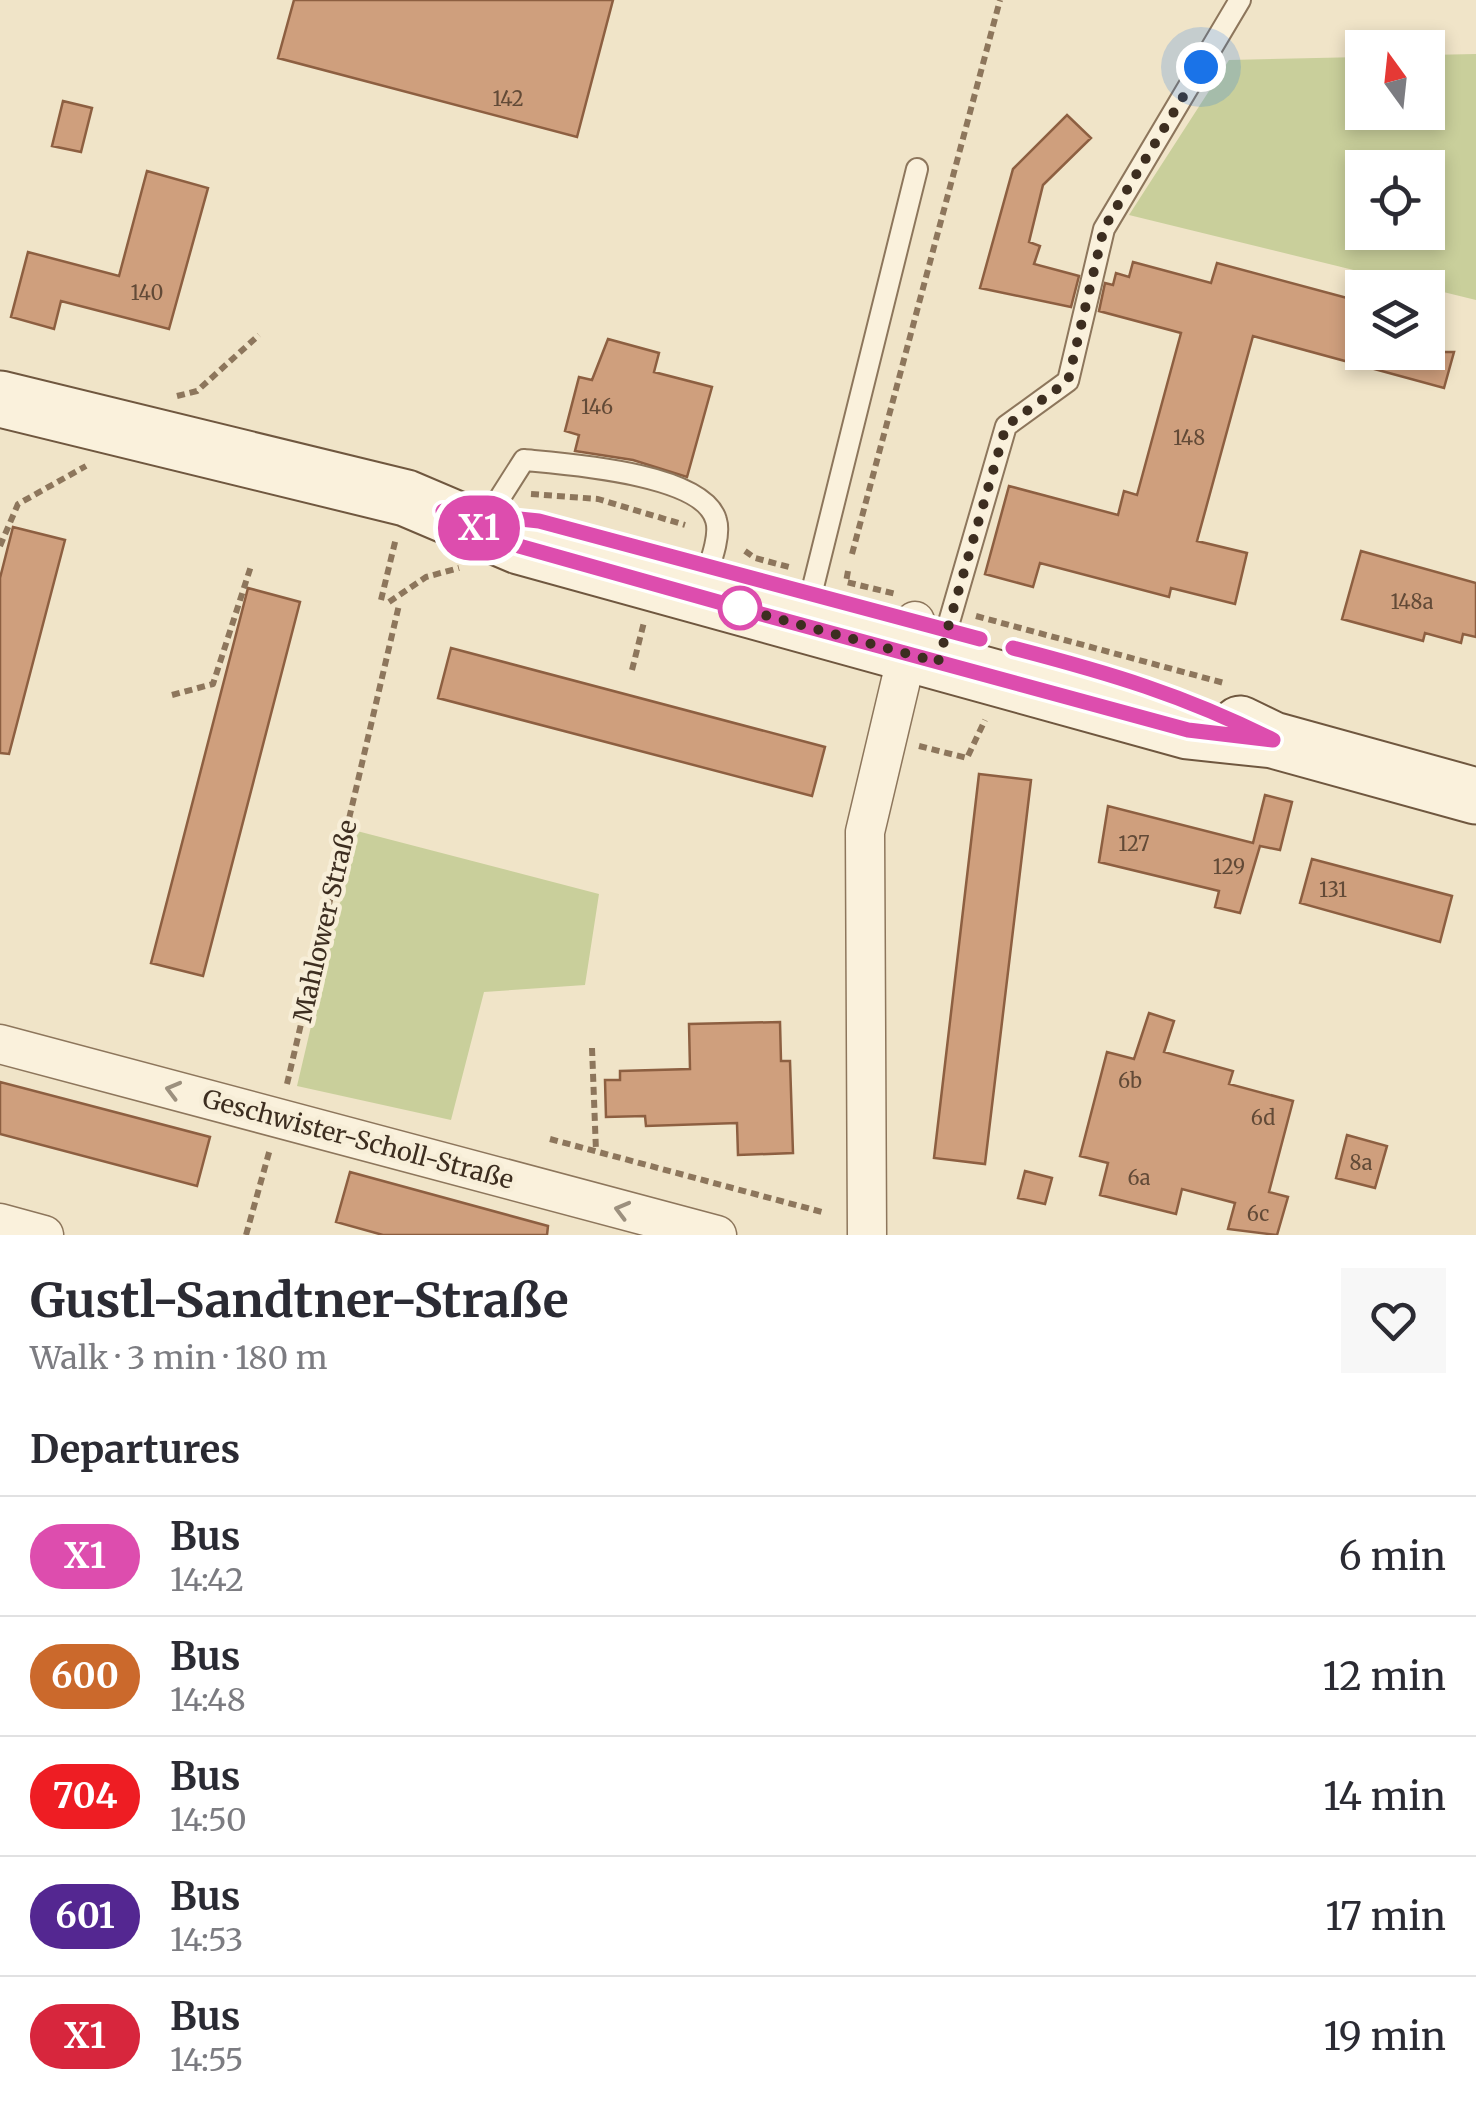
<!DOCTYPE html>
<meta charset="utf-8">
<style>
:root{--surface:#fff;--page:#f7f7f7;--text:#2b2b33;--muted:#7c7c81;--line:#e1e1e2}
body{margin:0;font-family:Merriweather,serif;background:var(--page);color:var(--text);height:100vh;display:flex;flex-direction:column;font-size:38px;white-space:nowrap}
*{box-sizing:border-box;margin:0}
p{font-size:32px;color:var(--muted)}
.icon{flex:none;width:55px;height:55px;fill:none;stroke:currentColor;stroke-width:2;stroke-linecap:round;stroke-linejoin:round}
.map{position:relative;height:1235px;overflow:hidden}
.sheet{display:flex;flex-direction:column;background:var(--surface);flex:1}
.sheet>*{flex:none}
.badge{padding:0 20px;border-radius:32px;font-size:35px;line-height:65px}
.needle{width:65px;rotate:345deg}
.controls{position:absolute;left:1345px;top:30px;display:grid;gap:20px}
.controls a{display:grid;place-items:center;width:100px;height:100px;border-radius:0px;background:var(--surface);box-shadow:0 5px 15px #0003;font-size:50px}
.you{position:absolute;width:50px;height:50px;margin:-25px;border:8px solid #fff;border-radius:50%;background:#1a73e8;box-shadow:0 0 0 15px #1a73e833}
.map>.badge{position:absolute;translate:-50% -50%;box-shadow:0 0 0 5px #fff}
h2{padding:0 30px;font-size:38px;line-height:90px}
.round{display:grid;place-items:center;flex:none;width:105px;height:105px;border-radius:0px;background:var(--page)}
.overview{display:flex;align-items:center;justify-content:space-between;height:170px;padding:0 30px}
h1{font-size:48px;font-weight:700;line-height:75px}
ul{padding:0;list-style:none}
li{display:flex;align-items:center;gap:30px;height:120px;padding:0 30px;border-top:2px solid var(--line)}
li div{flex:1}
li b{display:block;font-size:38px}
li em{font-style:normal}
li .badge{min-width:110px;font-weight:700;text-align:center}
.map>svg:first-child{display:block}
.green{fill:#c9cf9b;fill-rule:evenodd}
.building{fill:#cf9f7d;stroke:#8d5f41;stroke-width:2.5}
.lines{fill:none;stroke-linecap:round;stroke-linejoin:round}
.lane-casing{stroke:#8d765c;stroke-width:24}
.street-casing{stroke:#8d765c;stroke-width:41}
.secondary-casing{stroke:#6f573f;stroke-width:59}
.path{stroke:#8d765c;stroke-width:6;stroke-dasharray:8 5;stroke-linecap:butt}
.lane{stroke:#faf1dc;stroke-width:20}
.street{stroke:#faf1dc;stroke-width:38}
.secondary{stroke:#faf1dc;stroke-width:55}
.oneway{stroke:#9c907e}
.line-casing{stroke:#fff;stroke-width:22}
.line{stroke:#dd4dae;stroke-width:15}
.walk{stroke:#3d2e20;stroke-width:10;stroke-dasharray:0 18}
.stop-dot{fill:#fff;stroke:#dd4dae;stroke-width:5}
.labels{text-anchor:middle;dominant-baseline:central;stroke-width:9;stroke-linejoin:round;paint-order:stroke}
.number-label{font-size:20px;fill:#624a37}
.street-label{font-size:25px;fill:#3d2e20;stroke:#f7eed8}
</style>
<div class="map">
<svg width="1476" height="1235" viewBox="0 0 1476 1235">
<rect width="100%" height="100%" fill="#f0e4c8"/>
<path class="green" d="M 1476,54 L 1476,300 L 1129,215 L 1229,60 L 1362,57 L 1362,112 L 1428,112 L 1428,55 ZM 1362,168 L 1428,168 L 1428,232 L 1362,232 Z
M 357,831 L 599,894 L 585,985 L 484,992 L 451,1120 L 297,1086 Z"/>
<path class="building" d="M 294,0 L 613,0 L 577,137 L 278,58 Z
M 63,101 L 92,108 L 81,152 L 52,146 Z
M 1067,115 L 1091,138 L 1043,185 L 1029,242 L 1040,246 L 1034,264 L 1079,276 L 1071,307 L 980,288 L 1013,169 Z
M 147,171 L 208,188 L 169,329 L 61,301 L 54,329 L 11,317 L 28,252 L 119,276 Z
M 1133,262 L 1211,283 L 1217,263 L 1362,302 L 1362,352 L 1454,352 L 1444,388 L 1253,336 L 1197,541 L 1247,553 L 1235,604 L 1171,588 L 1169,597 L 1040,563 L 1033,587 L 985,574 L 1009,486 L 1118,515 L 1124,491 L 1137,495 L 1181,333 L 1099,311 L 1105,283 L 1113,285 L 1116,273 L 1129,277 Z
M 608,339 L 659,353 L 654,372 L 712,387 L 687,477 L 633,460 L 575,451 L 579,435 L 565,431 L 579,377 L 592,380 Z
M 13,527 L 65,540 L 9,754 L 0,753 L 0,578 Z
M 1361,551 L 1476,583 L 1476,637 L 1463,634 L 1461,643 L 1425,633 L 1423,641 L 1342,619 Z
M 248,588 L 300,602 L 203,976 L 151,963 Z
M 451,648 L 825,747 L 812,796 L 438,698 Z
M 979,774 L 1031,780 L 985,1164 L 934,1158 Z
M 1265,795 L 1292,802 L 1280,850 L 1260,846 L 1240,913 L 1215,907 L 1219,891 L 1099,862 L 1108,806 L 1253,843 Z
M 1312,859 L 1452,896 L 1440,942 L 1300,903 Z
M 1149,1013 L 1174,1021 L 1164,1052 L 1233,1071 L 1229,1084 L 1293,1101 L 1269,1192 L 1288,1197 L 1277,1235 L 1228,1229 L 1235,1203 L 1182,1189 L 1176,1214 L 1100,1195 L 1108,1163 L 1080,1156 L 1107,1052 L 1134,1059 Z
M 780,1022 L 781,1061 L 790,1061 L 793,1153 L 738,1155 L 737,1123 L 646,1126 L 645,1116 L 606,1117 L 605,1080 L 620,1080 L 620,1071 L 690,1069 L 689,1024 Z
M 0,1082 L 210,1137 L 197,1186 L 0,1134 Z
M 1347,1135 L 1387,1146 L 1375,1188 L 1336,1178 Z
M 1025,1171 L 1052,1178 L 1045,1204 L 1018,1198 Z
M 350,1172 L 548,1226 L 547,1235 L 383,1235 L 336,1222 Z"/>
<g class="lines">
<g class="lane-casing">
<path id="lane" d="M 489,515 L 524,460 C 566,464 703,473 716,520 C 722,539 705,575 700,595
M 811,595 L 917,169
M 938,660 L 1006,426 L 1068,381 L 1104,229 L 1240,0"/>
</g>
<g class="street-casing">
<path id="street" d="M 0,1044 L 717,1235
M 0,1223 L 44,1235
M 867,1235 L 865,832 L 915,621"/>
</g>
<g class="secondary-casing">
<path id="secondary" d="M 0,399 L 406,498 L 519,546 L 1188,731 L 1273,740
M 1240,724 L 1273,740 L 1476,796"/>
</g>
<path class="path" d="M 177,396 L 197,391 L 259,335
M 531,494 L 598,499 L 685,525
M 0,546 L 18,504 L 86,466
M 745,551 L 755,558 L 793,568
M 852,554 L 1000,0
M 848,571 L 846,582 L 896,594
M 381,600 L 396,538
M 389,602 L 426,577 L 459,568
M 976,616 L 1224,683
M 632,670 L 644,622
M 172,695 L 213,684 L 251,566
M 919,746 L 967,758 L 985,720
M 592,1048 L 596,1151
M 287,1084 L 399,605
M 550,1139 L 822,1212
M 246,1235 L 270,1149"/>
<use href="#lane" class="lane"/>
<use href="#street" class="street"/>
<use href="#secondary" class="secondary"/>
</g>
<defs><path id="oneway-chevron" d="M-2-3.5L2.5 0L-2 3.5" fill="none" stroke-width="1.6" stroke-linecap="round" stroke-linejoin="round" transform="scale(2.5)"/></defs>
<g class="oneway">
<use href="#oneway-chevron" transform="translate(173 1090) rotate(-165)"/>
<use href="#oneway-chevron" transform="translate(622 1210) rotate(-165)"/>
</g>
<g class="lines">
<g class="line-casing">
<path id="line" d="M 980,639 L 539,521 L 443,511 L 519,546 L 754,612 L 1188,730 L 1273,740 C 1184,695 1109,673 1013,648"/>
</g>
<use href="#line" class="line"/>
<path class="walk" d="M 740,608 L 727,605 L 938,662 L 1006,426 L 1068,381 L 1104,228 L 1201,67"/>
</g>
<circle class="stop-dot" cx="740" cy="608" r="20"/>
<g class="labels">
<g class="number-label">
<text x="508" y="98">142</text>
<text x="147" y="292">140</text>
<text x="597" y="406">146</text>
<text x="1189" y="437">148</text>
<text x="1412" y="601">148a</text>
<text x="1134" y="843">127</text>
<text x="1229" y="866">129</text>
<text x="1333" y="889">131</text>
<text x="1130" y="1080">6b</text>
<text x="1263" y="1117">6d</text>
<text x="1361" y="1162">8a</text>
<text x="1139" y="1177">6a</text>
<text x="1258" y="1213">6c</text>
</g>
<g class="street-label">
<text transform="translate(325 921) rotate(-77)">Mahlower Straße</text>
<text transform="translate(358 1139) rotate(15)">Geschwister-Scholl-Straße</text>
</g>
</g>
</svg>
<div class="controls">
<a><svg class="needle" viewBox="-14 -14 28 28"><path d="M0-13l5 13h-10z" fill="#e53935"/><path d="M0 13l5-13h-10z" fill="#7c7c81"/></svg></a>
<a><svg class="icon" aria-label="locate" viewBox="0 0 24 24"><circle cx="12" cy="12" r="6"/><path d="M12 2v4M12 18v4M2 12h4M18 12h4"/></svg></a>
<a><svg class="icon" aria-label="layers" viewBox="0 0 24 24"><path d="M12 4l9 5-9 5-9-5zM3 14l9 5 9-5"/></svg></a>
</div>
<div class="you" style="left:1201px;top:67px"></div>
<b class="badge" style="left:479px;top:528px;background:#dd4dae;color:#fff">X1</b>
</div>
<section class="sheet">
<div class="overview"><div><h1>Gustl-Sandtner-Straße</h1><p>Walk · 3 min · 180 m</p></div><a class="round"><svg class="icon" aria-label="heart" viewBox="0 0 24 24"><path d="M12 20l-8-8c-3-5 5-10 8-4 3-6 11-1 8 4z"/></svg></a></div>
<h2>Departures</h2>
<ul>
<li><span class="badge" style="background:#dd4dae;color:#fff">X1</span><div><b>Bus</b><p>14:42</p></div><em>6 min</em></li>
<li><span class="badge" style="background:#cb692c;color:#fff">600</span><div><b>Bus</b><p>14:48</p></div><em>12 min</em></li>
<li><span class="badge" style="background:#ee1d23;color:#fff">704</span><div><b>Bus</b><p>14:50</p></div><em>14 min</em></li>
<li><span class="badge" style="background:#542791;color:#fff">601</span><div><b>Bus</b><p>14:53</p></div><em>17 min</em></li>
<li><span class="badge" style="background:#d7263d;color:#fff">X1</span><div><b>Bus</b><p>14:55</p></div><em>19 min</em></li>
</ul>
</section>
